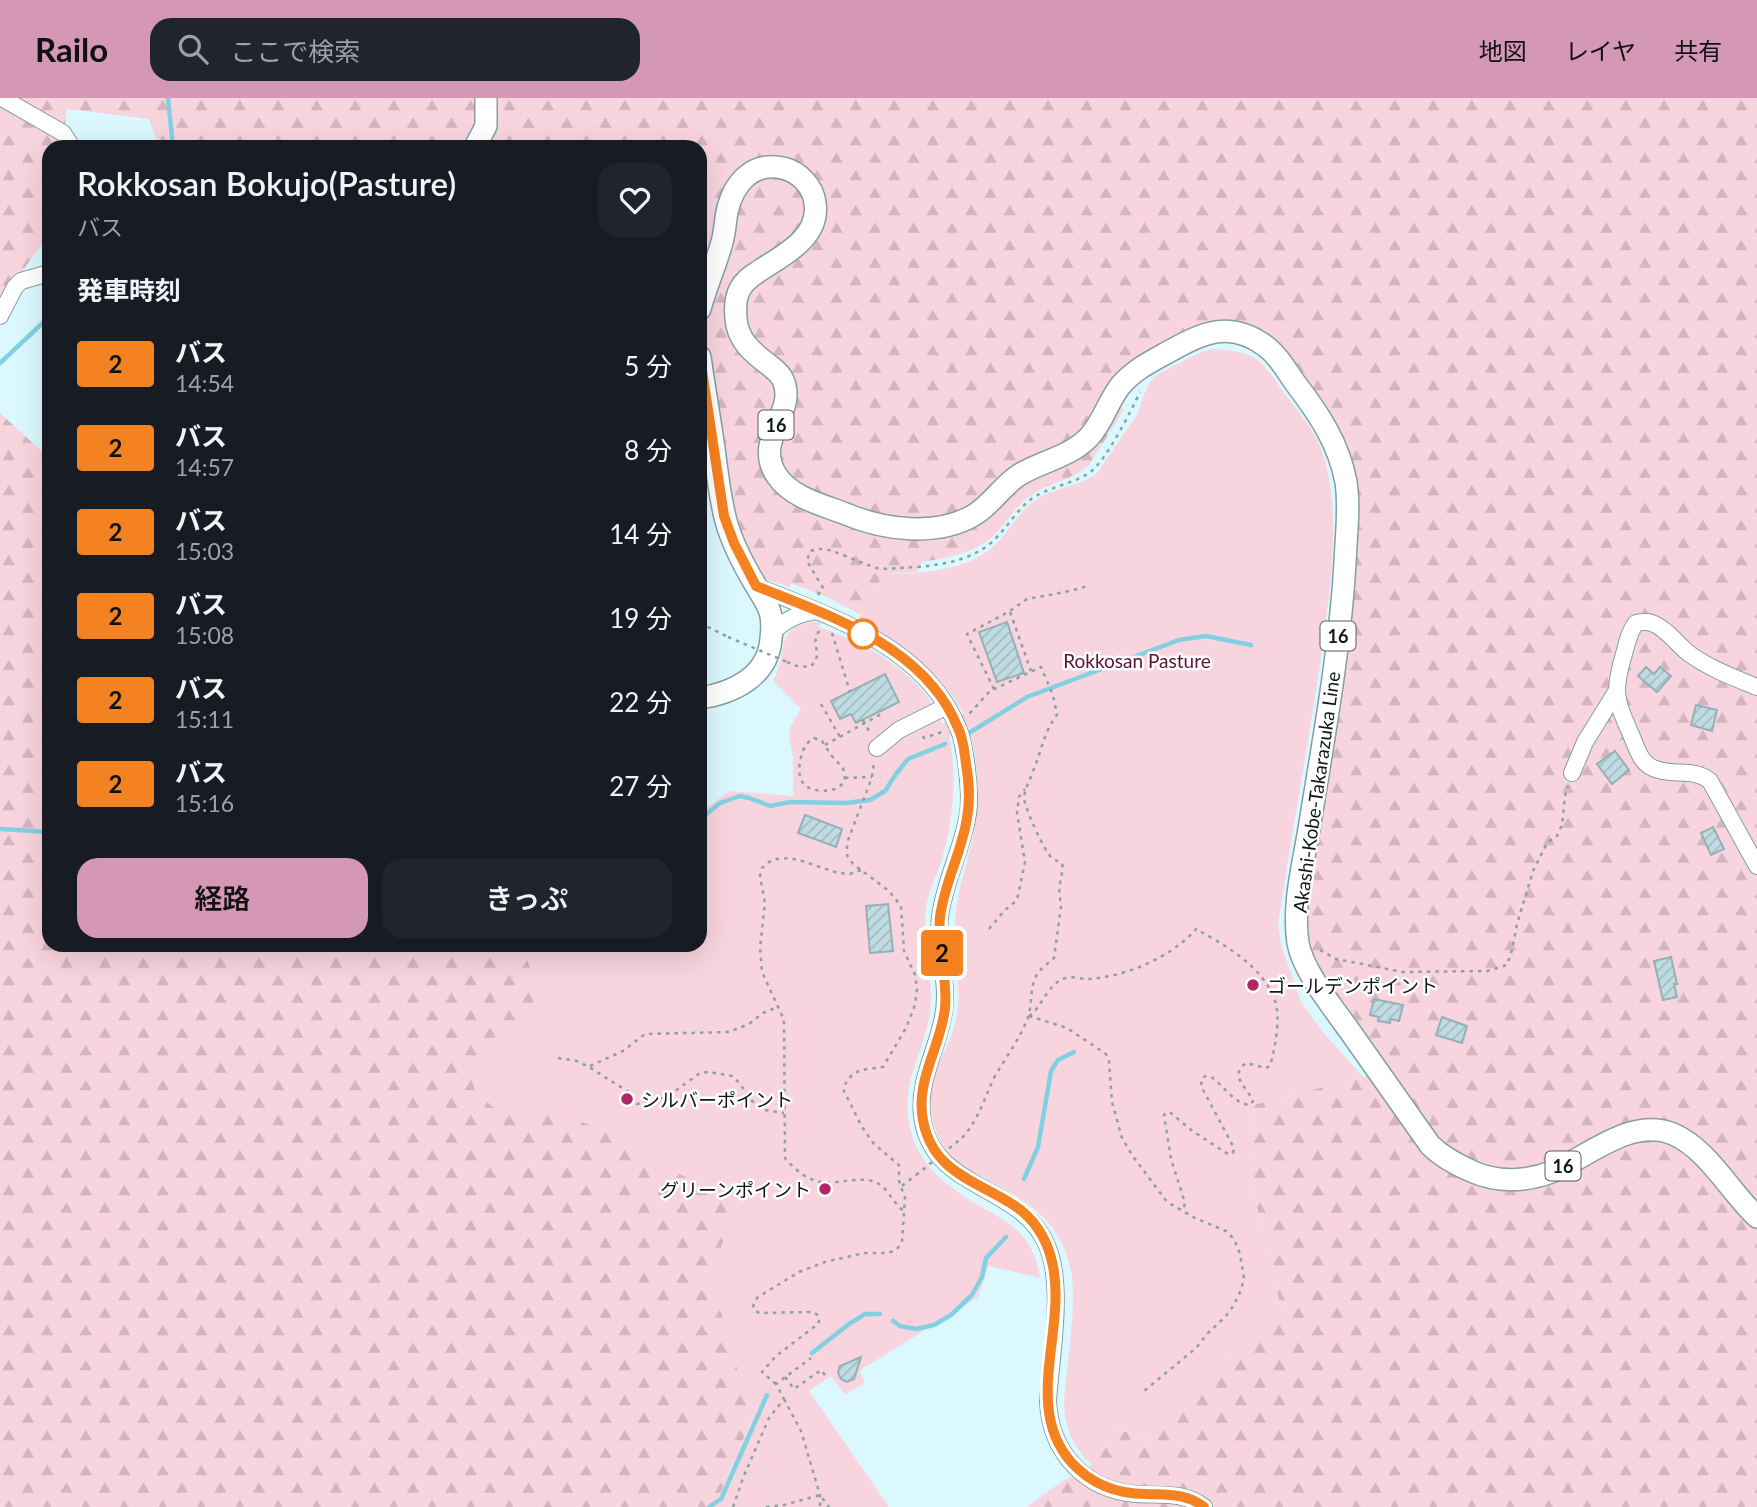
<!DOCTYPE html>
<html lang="ja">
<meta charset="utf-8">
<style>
:root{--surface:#171b24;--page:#20242c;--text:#f1f3f6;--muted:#9ea1a6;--accent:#d497b5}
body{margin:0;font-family:Lato,"Noto Sans JP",sans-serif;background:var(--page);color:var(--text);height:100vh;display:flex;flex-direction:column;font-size:26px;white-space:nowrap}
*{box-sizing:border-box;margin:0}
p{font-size:23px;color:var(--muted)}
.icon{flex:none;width:38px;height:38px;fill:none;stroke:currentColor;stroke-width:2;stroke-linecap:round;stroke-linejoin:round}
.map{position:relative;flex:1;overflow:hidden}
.details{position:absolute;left:42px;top:42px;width:665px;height:812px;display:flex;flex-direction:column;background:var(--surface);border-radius:21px;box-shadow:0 7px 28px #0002}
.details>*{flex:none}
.badge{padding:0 14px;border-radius:5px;font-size:24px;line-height:46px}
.map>.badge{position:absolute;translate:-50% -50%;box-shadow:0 0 0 4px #fff}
h2{padding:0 35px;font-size:26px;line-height:63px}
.round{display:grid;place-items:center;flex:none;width:74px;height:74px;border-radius:21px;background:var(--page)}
.summary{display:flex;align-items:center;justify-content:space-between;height:119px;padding:0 35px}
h1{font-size:33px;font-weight:600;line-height:52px}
.primary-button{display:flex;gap:14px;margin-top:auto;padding:14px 35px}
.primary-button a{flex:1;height:80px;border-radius:21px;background:var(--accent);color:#111;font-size:28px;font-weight:600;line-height:80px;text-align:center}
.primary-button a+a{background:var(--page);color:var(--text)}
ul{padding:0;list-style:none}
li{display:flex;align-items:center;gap:21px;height:84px;padding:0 35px}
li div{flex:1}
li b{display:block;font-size:26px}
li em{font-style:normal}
li .badge{min-width:77px;font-weight:700;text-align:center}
header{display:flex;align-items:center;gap:42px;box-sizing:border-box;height:98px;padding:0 35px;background:var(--accent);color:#111}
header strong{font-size:33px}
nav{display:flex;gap:38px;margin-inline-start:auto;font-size:24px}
.search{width:490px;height:63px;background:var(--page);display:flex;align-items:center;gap:18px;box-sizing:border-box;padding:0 24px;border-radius:21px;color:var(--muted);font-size:26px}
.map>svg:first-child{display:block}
.forest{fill:url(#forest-firs)}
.park{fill:#f8d4de}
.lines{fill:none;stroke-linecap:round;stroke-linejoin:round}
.stream{stroke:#82d1e3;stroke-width:4.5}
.building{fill:url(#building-hatch);stroke:#95b0b6;stroke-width:2}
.minor-casing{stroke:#839ea4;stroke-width:18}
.major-casing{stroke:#839ea4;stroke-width:24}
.path{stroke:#8ba1a5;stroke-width:2.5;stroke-dasharray:3.5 5;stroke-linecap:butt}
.minor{stroke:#fff;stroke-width:16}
.major{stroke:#fff;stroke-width:21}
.minor-bridge-casing{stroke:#839ea4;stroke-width:18;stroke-linecap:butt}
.path-bridge{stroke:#8ba1a5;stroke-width:2.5;stroke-dasharray:3.5 5;stroke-linecap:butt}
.minor-bridge{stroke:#fff;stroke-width:16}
.line-casing{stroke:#fff;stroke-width:16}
.line{stroke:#f58220;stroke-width:10}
.stop-dot{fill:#fff;stroke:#f58220;stroke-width:3.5}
.poi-dot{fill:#b12665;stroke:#fff;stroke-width:2.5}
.labels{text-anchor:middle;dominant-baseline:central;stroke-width:5;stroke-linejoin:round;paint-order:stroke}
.shield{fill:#fff;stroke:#565d5f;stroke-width:2}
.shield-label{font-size:18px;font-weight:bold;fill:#0e181a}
.park-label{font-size:19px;fill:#5e1233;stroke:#fff}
.street-label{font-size:19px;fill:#0e181a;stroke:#fff}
.poi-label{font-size:19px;fill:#0e181a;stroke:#fff;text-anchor:start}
</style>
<header>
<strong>Railo</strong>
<div class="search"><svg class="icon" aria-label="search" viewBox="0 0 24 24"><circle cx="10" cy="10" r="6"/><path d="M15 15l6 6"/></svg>ここで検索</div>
<nav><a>地図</a><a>レイヤ</a><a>共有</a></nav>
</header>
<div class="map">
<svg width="1757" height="1409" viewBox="0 0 1757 1409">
<defs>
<pattern id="forest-firs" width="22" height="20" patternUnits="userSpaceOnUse" patternTransform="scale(1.75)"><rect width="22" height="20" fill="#f8d4de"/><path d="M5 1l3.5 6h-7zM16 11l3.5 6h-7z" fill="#d3b5be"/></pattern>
<pattern id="building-hatch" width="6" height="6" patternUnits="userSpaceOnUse" patternTransform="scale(1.75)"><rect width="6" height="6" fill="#c0dce3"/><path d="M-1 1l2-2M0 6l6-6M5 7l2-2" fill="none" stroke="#a4bcc2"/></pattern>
</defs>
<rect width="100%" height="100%" fill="#dbf8fe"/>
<path class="forest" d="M 0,0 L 1757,0 L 1757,1409 L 1027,1409 L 1060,1385 L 1092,1367 L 1114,1332 L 1145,1336 L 1176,1325 L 1212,1266 L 1281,1211 L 1250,1080 L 1252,1007 L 1383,974 L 1320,879 L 1306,842 L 1305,813 L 1357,415 C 1357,383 1355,362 1339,333 L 1241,228 L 1103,297 L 1124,312 L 1089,367 C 1072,382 1049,385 1031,397 C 1017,407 1008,422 997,434 C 978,455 950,459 922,464 L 917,474 L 884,476 L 861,517 L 831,501 L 792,485 L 789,489 L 766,481 L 754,468 L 744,447 L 730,390 L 719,313 L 700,313 L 700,49 L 159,49 L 149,21 L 67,11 L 62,49 L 49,49 L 49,137 L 0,203 Z
M 0,315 L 49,360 L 49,847 L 700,847 L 755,923 L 758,1306 L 717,1403 L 706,1409 L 0,1409 Z"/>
<path class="park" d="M 1214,251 C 1259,254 1261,262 1285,296 C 1300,316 1317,335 1324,359 C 1342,421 1329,497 1321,560 C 1308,649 1291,738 1278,827 L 1281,846 L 1301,904 L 1322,933 L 1363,979 L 1252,1007 L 1250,1080 L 1281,1211 L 1212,1266 L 1176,1325 L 1145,1336 L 1114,1332 L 1092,1367 C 1080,1355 1071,1343 1067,1327 C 1062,1310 1065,1290 1067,1274 C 1070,1244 1077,1196 1070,1168 C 1058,1119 1025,1103 985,1080 C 976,1075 965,1071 957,1064 C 943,1053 933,1030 931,1013 C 926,974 951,952 957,917 C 962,880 951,842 957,805 C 961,781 970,757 974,733 C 979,699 979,660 968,628 L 949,638 C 958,680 953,722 941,764 C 937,777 930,790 927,804 C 919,844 938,884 928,926 C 920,957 904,985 908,1019 C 914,1067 948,1090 987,1112 C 1002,1121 1018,1130 1028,1145 C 1035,1156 1038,1168 1040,1180 L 989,1168 L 978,1199 L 859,1273 L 865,1284 L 846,1297 L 831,1278 L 809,1293 L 889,1409 L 706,1409 L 717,1403 L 758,1307 L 743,1291 L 710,1177 L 738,1105 L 627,1050 L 604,1032 L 579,1023 L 546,1017 L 508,1014 L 493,1009 L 475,993 L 470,976 L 479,954 L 502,933 L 531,926 L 535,885 L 522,847 L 700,847 L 700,714 L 730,693 L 793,698 L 793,660 L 789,637 L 791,627 L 801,611 L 773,583 C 790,553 772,524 821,524 L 818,529 C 857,541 900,564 926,597 C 932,605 937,616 943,626 L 964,616 C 939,571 902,547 858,522 L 884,476 C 921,476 970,473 997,445 C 1012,430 1018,414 1037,401 C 1056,389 1079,389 1097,375 L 1137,317 L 1143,299 L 1149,286 L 1158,276 L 1203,253 Z"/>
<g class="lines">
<path class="stream" d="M 168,0 L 173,49
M 0,265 L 49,219
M 969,635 L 1027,599 L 1179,542 L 1206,538 L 1251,547
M 700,721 L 720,705 L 740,698 L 749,700 L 770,708 L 790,704 L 846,705 L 870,702 L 885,693 L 896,676 L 908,661 L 945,646
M 0,731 L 49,734
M 1024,1081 L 1038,1049 L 1051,973 L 1058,962 L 1074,954
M 893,1223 L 900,1228 L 916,1231 L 934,1227 L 951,1217 L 972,1197 L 982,1179 L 986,1160 L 1006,1139
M 812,1255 L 849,1226 L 865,1216 L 880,1216
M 709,1409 L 721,1401 L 767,1297"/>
</g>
<path class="building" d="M 1007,524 L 1024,575 L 997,584 L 979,534 Z
M 1646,569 L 1654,576 L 1660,569 L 1671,578 L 1657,594 L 1638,578 Z
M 885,576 L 899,604 L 856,625 L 851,616 L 840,621 L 831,603 Z
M 1696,607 L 1717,612 L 1712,633 L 1691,627 Z
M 1615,653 L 1629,672 L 1612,686 L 1597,666 Z
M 805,717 L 842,731 L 836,749 L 798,735 Z
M 1713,729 L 1724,751 L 1711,757 L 1701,735 Z
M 888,806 L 893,853 L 870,855 L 866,808 Z
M 1671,859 L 1677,886 L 1674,886 L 1677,899 L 1663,902 L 1654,863 Z
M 1374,901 L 1403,907 L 1399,923 L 1391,921 L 1390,925 L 1378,923 L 1379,919 L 1370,917 Z
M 1442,919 L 1467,928 L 1462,945 L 1436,937 Z
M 861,1259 L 854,1281 L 847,1284 L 841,1281 L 838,1275 L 840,1268 Z"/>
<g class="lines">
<g class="minor-casing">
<path id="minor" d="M 2,0 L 63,35 L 72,49
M 0,218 L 15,189 L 21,183 L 49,175
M 756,488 C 828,518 917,545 954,621
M 772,535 C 785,521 799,515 817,513
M 1757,589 C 1735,580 1711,571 1691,557 C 1678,548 1668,531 1652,525 C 1646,523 1641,524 1636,525 C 1629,534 1627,545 1624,556 C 1612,596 1616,602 1632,639 C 1637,651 1641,665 1653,670 C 1672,679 1693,669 1710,683 L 1757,768
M 959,632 C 963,642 964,653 966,663 C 968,681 971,704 967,721 C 961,754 944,785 940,819 C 936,852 950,885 943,919 C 937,952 918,983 922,1017 C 930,1094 1024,1085 1048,1150 C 1064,1191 1051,1258 1048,1303 C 1050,1353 1084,1392 1136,1396 C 1160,1398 1183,1393 1204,1409
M 877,650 L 899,632 L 947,608
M 1572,675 L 1585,644 L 1616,594"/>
</g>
<g class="major-casing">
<path id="major" d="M 475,49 L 486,28 L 486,0
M 700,211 C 706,188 716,167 722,144 C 725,134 725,124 727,114 C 733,86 752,63 783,70 C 799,74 813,88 815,105 C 820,138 786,156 762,171 C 754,177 745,181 740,191 C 735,200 735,210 736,220 C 737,242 753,255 769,267 C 775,272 780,275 783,282 C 798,314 752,342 777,378 C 792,400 823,407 846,416 C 884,432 937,439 974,417 C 991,407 1002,388 1019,377 C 1042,363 1070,359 1089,339 C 1103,324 1108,303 1121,287 C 1135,271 1152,263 1170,253 C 1203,235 1229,222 1264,247 C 1278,257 1286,272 1296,286 C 1319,316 1339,346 1346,384 C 1350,410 1346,438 1345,465 C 1340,552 1324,638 1310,725 C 1304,764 1292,805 1298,845 C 1303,873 1332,908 1349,932 C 1376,970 1403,1009 1430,1047 C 1442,1059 1456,1066 1471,1073 C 1497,1085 1527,1084 1554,1073 C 1590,1057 1632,1019 1673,1036 C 1708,1051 1730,1094 1757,1119
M 700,259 C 704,288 709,316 713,344 C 717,370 719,397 726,423 C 732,445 743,466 755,486 C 760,495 767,504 770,514 C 773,523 772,532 771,541 C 768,578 734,595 700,600"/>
</g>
<path class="path" d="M 818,497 L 823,490 L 807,463 L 810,453 C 814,452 817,451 821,451 C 834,451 862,466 877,470 C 884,471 891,471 898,470 C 930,469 971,465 994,442 C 1007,430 1016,413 1030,402 C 1049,388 1071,387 1089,375 C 1105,365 1131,313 1140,294
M 1010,514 L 1031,573
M 700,525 L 728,539
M 832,535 L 850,594
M 787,564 L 797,568 L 810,569 C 826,555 808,547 820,532
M 994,591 L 967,536 L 1010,513 L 1027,501 L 1055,496 L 1082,490 L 1090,486
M 821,606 L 840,639
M 863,622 L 870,635
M 923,638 L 924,640 L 942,634
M 814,640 L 822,643 L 831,657 L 843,670 L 845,680 C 843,684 842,687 839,689 C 830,695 809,694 803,685 C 796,676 800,656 806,647 C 808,644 811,642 814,640 Z
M 825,647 L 883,615 L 882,613
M 845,680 L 872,679
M 861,772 L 850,776 L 838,775 L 802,763 L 789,760 L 777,761 L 769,764 L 762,770 L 760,778 L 765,805 L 760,850 L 762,874 L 784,922 L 785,1060 C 793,1070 808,1083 822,1084 C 838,1086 856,1079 872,1083 C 888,1087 891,1104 904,1113
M 989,831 L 1004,813 L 1017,802 L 1025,764 L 1017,715 L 1019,699 L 1025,691
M 1320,852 L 1336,861 L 1403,874 L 1487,873 L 1507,867 L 1512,852 L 1517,826 L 1533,773 L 1547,745 L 1557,738 L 1562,727 L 1565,698 L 1568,688
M 1029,918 C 1042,910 1048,884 1066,880 C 1073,878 1081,881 1088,881 C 1125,879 1172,859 1196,831 C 1225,847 1264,869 1275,903 C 1281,919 1275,951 1270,968 L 1266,970 L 1246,965 C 1228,978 1248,990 1253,1003 L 1250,1007 C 1231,1006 1218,978 1207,978 C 1205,978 1204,979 1202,980 L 1201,988 L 1234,1050 L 1233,1055 L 1228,1056 L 1223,1053 L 1191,1032 L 1171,1015 L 1167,1014 L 1164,1017 L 1171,1061 L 1185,1105 L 1183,1112
M 1029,918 L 1067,930 L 1106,956 L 1109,963 L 1112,1004 L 1122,1040 L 1132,1057 L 1167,1104 L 1195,1120 L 1226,1133 L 1234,1141 L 1240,1156 L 1244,1180 L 1241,1192 L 1234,1207 L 1226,1218 L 1207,1236 L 1196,1250 L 1144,1293
M 558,960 L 577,963 L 589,969 L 630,995 L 637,1006 L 667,999 L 700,975 L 708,974 L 733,978 L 740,986 L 752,1003 L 765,1012 L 784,1015
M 590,968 L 623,953 L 645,936 L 729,934 L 749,926 L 763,915 L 778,909
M 962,1040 C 981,1018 983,1002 995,978 C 1006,959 1019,942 1027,922 C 1033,908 1029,887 1038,875 C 1042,869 1049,865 1054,860 L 1061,809 L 1059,790 L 1063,770 L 1062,765 C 1058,763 1055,762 1052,760 C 1045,755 1024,708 1024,700 C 1025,690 1030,682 1033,673 C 1041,655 1044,633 1057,617 L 1053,597 L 1041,569 L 990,593 L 969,616
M 902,1088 L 916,1077
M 785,1279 L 794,1291 L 821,1272 L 828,1281
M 776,1286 L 762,1274 L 776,1258 L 818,1226 L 819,1223 L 819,1218 L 813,1214 L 760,1215 C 751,1212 752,1206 758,1199 L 799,1174 L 825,1164 L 864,1155 L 889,1155 L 897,1151 L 902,1144 L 905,1100 L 899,1083 L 899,1067 L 874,1046 L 862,1029 L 843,991 C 852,970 862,972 883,969 L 906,930 L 915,907 L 917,891 L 915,877 L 904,853 L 901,808 L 889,793 L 853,766 L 847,757 L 847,745 L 872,679 L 874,664
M 784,1301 L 801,1333 L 820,1397 L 820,1409
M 733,1409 L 743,1380 L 769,1320 L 784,1301 L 776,1286 L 811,1260
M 766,1409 L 784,1407 L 820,1397 L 829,1409"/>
<use href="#minor" class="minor"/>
<use href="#major" class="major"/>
<g class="minor-bridge-casing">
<path id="minor-bridge" d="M 954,621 L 959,632"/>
</g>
<path class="path-bridge" d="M 728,539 L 787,564
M 916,1077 L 962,1040"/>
<use href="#minor-bridge" class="minor-bridge"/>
</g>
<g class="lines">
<g class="line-casing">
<path id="line" d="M 700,259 L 724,418 L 734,445 L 756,488 C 827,517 916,545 953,619 C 956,627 961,634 962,642 C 964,649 965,658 966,666 C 969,683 970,703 967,720 C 962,754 944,785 940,819 C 937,850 948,880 945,910 C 941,948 915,983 923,1022 C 932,1073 974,1082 1012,1106 C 1033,1119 1047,1140 1052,1164 C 1068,1229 1022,1308 1071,1364 C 1091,1386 1116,1396 1146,1396 C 1167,1397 1186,1395 1204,1409"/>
</g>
<use href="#line" class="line"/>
</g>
<circle class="stop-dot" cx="863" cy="536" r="14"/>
<g class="poi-dot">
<circle cx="1253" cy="887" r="7"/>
<circle cx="627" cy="1001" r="7"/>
<circle cx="825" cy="1091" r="7"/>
</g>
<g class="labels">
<g class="shield">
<rect x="758.5" y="312.5" width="35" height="29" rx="5"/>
<rect x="1320.5" y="523.5" width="35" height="29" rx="5"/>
<rect x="1545.5" y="1053.5" width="35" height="29" rx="5"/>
</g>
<g class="shield-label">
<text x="776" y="327">16</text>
<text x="1338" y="538">16</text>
<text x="1563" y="1068">16</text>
</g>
<g class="park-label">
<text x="1137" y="562">Rokkosan Pasture</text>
</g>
<g class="street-label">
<text transform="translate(1316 694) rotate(-82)">Akashi-Kobe-Takarazuka Line</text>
</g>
<g class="poi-label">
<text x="1267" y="887">ゴールデンポイント</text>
<text x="641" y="1001">シルバーポイント</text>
<text x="811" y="1091" text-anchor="end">グリーンポイント</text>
</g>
</g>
</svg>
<b class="badge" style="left:942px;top:855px;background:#f58220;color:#111">2</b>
<section class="details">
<div class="summary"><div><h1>Rokkosan Bokujo(Pasture)</h1><p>バス</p></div><a class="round"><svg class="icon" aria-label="heart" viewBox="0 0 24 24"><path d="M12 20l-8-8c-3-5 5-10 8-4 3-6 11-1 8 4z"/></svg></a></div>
<h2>発車時刻</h2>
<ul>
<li><span class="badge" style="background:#f58220;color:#111">2</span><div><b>バス</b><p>14:54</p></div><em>5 分</em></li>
<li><span class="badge" style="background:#f58220;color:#111">2</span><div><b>バス</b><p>14:57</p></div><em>8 分</em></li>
<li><span class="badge" style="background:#f58220;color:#111">2</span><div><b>バス</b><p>15:03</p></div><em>14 分</em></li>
<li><span class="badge" style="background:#f58220;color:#111">2</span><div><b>バス</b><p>15:08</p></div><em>19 分</em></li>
<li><span class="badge" style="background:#f58220;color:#111">2</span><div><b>バス</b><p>15:11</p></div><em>22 分</em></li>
<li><span class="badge" style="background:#f58220;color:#111">2</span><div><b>バス</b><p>15:16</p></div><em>27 分</em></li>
</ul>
<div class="primary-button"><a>経路</a><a>きっぷ</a></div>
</section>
</div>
